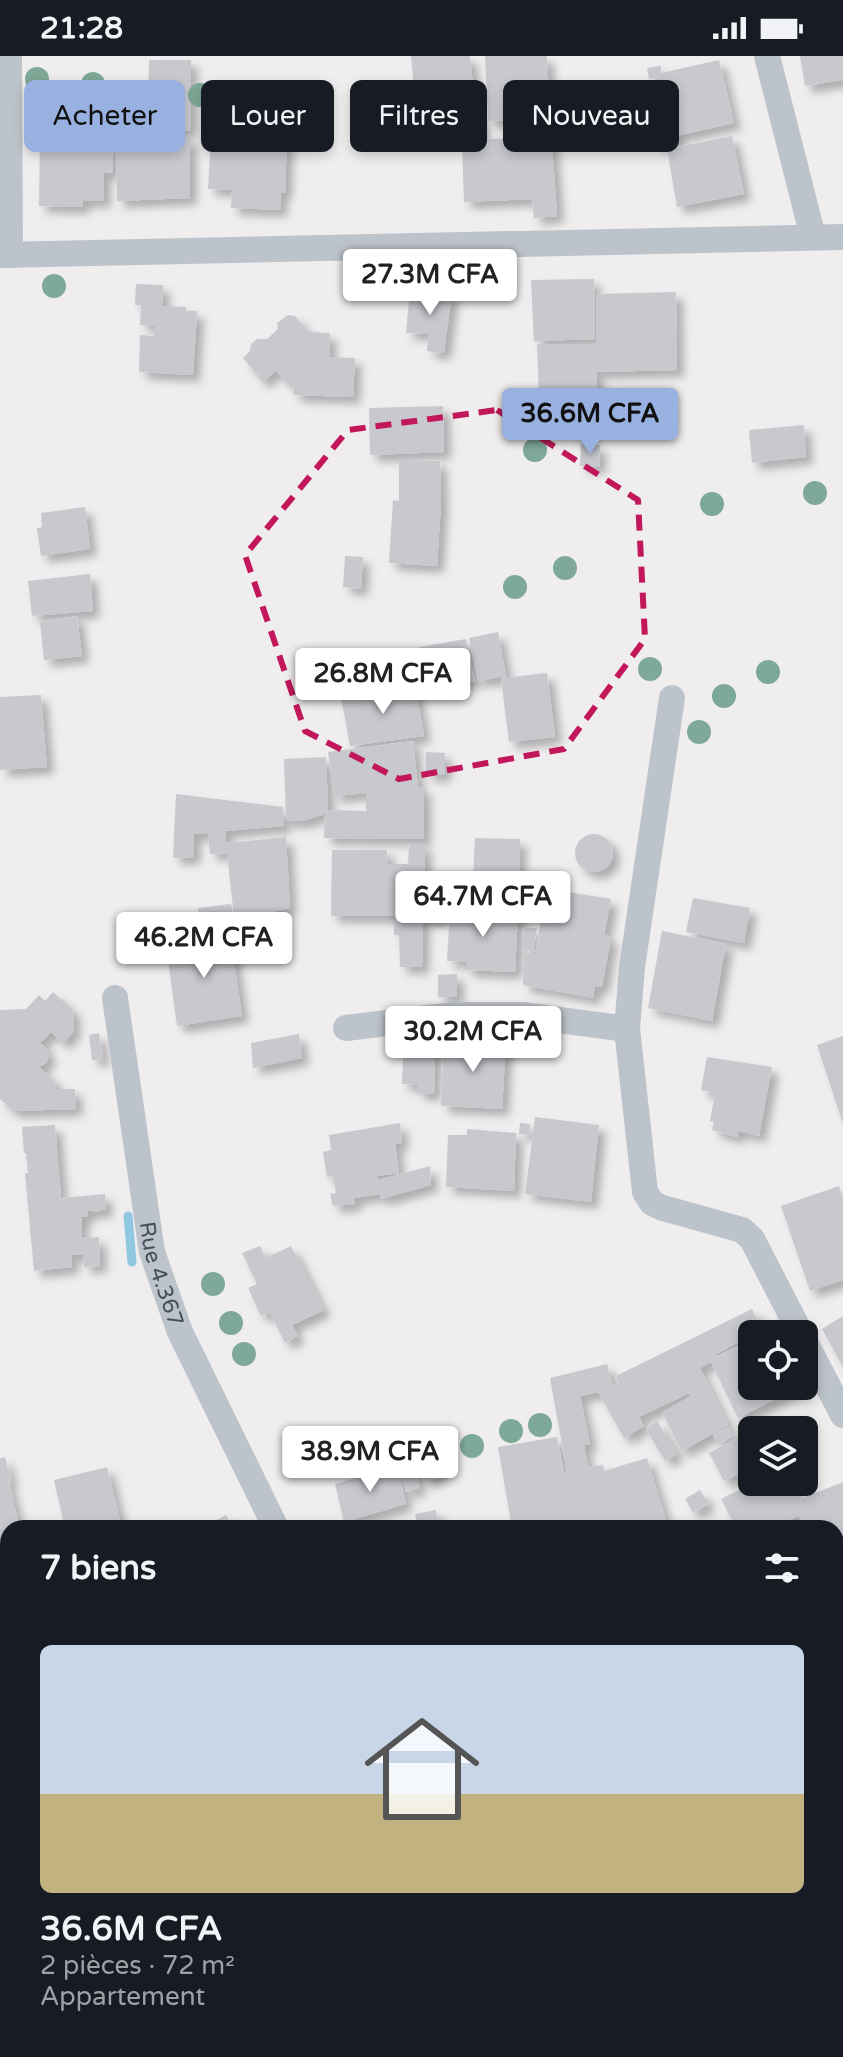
<!DOCTYPE html>
<html lang="fr">
<meta charset="utf-8">
<style>
:root{--surface:#171b24;--page:#20242c;--text:#f1f3f6;--muted:#9ea1a6;--accent:#99b1e1}
body{margin:0;font-family:"Varela Round",sans-serif;background:var(--page);color:var(--text);height:100vh;display:flex;flex-direction:column;font-size:30px;white-space:nowrap}
*{box-sizing:border-box;margin:0}
p{font-size:26px;color:var(--muted)}
.icon{flex:none;width:44px;height:44px;fill:none;stroke:currentColor;stroke-width:2;stroke-linecap:round;stroke-linejoin:round}
.map{position:relative;flex:1;overflow:hidden}
.details{position:absolute;left:0px;top:1464px;width:844px;height:538px;display:flex;flex-direction:column;background:var(--surface);border-radius:24px 24px 0 0;box-shadow:0 4px 12px #0003}
.details>*{flex:none}
.banner{position:absolute;left:24px;top:24px;width:796px;height:72px;display:flex;gap:16px}
.buttons{position:absolute;left:738px;top:1264px;display:grid;gap:16px}
.buttons a{display:grid;place-items:center;width:80px;height:80px;border-radius:12px;background:var(--surface);box-shadow:0 4px 12px #0003;font-size:40px}
.price{position:absolute;translate:-50% -68px;padding:0 18px;border-radius:8px;background:#fff;color:#222;font-size:26px;line-height:52px;filter:drop-shadow(0 2px 4px #0008)}
.price::after{content:'';position:absolute;left:50%;top:48px;width:24px;height:18px;margin-left:-12px;background:inherit;clip-path:polygon(0 0,100% 0,50% 100%)}
.price.selected{background:var(--accent);color:#111}
ul{padding:0;list-style:none}
li{display:grid;align-content:center;gap:16px;height:424px;padding:0 40px}
li span{display:grid;place-items:center;height:248px;border-radius:12px;color:#555}
li>.icon{margin-inline-start:auto}
span .icon{width:144px;height:144px;fill:#fffc;stroke-width:1}
li b{font-size:34px}
h2{display:flex;justify-content:space-between;align-items:center;height:96px;padding:0 40px;font-size:34px}
.tag{padding:0 28px;border-radius:12px;background:var(--surface);box-shadow:0 4px 12px #0003;font-size:28px;line-height:72px}
.tag.selected{background:var(--accent);color:#111}
.status{display:flex;justify-content:space-between;align-items:center;height:56px;padding:0 40px;background:var(--surface);direction:ltr}
.status svg{height:22px;fill:currentColor}
.map>svg:first-child{display:block}
</style>
<div class="status"><b>21:28</b><svg viewBox="0 0 49 12"><path d="M0 12V9h3v3zM5 12V6h3v6zM10 12V3h3v9zM15 12V0h3v12zM26 1h20v11H26zM47 4h2v5h-2z"/></svg></div>
<div class="map">
<svg width="843" height="2001" viewBox="0 0 843 2001">
<defs>
<filter id="shadow"><feDropShadow dx="7" dy="7" stdDeviation="4" flood-color="#0004"/></filter>
</defs>
<rect width="100%" height="100%" fill="#efeded"/>
<g fill="none" stroke-linecap="round" stroke-linejoin="round">
<!-- stream -->
<path stroke="#92c7e1" stroke-width="9" d="M128 1160 132 1206
M836 1579 843 1576"/>
</g>
<!-- building -->
<path fill="#c7c9cf" filter="url(#shadow)" d="M411 0H470L473 29 414 30Z
M485 0H547L550 63 488 65Z
M800 0H843V24L805 30Z
M149 4H191L190 75H147Z
M719 4 734 67 676 80 678 86 657 90 654 68 664 66 661 53 652 54 650 36 658 35 655 22 649 23 647 12 661 10V17Z
M415 31H475L483 83 528 82 527 74 551 73 557 160 534 162 532 143 464 146 462 86H459V78L422 79Z
M732 80 744 138 677 151 667 93Z
M190 81V142L117 145 116 83Z
M211 81 287 84 285 137H281L280 154 231 152 232 134 208 133Z
M40 83 112 86 113 117 104 116V145L83 144 82 151 39 150Z
M594 223 595 283 534 285 531 224Z
M136 228 163 229 162 250 186 251V255H197L193 319 139 316 140 279 154 280 155 270 140 269 141 249H135Z
M410 233 452 237 444 297 427 295 429 278 406 277Z
M676 236 677 314 598 316 596 299 597 339 539 340 537 288H597L596 238Z
M288 259 295 260 308 276 330 277 329 301 355 302 353 341 293 339 294 327 285 326 276 314 263 326 243 302 250 295 251 288 257 283H267L278 273 277 267Z
M443 350 444 396 370 399 369 352Z
M804 369 806 401 752 407 749 374Z
M581 388 600 389 599 411 580 410Z
M399 404 440 405 441 447 437 510 389 507 393 444 399 445Z
M85 451 90 493 41 500 37 472 42 471 41 457Z
M345 500 363 501 361 533 343 531Z
M90 518 93 555 32 560 28 525Z
M77 560 82 600 44 604 40 566Z
M498 576 506 620 478 625 469 582Z
M466 583 475 625 427 634 420 591Z
M547 617 555 681 509 686 501 622Z
M415 630 424 680 350 690 341 641Z
M41 639 47 711 0 714V641Z
M413 685 418 731H424V783L324 782 325 758 303 765H286L284 703 326 701 328 754 366 755V737L334 740 328 696Z
M426 696 445 697 444 719H426Z
M176 738 283 751 284 770 226 775V787L286 781 290 852 200 873 198 852 231 848 234 861 227 797 210 798 208 777 194 778V801L173 802Z
M575 797a19 19 0 1 1 38 0a19 19 0 1 1-38 0Z
M475 782 520 783 518 855 483 853V845L472 844Z
M409 788H425L422 911H400L399 879H394V860H331L332 794H387L388 808H408Z
M567 836 611 843 604 879 611 881 602 931 595 930 593 942 523 929 524 897 535 899 544 846 565 849Z
M425 839H442L440 864 425 861Z
M693 842 750 852 744 887 686 876Z
M450 852 518 856 515 916 466 914V906L447 905Z
M524 872H537L533 896 522 894Z
M662 875 726 888 712 965 648 952Z
M230 878 242 960 177 970 166 888Z
M457 918V941H438V919Z
M53 936 73 954 74 975 63 987 51 976 40 987 46 992 49 1000 46 1007 39 1011 57 1028 53 1033H75L76 1053 13 1055 0 1043V954L26 953 39 939 45 945Z
M436 964 434 1038 417 1037V1029L402 1028 404 973Z
M99 977 103 1003 92 1004 89 979Z
M299 978 302 1002 253 1012 251 987Z
M843 980V1065H842L817 989Z
M444 983 506 986 502 1053 441 1050Z
M707 1001 772 1011 759 1080 738 1075 737 1081 712 1074 714 1066 710 1065 715 1037 701 1034Z
M535 1061 599 1069 591 1146 525 1138Z
M400 1067 402 1087 395 1088 399 1117 377 1120 378 1124 430 1110 431 1129 381 1143 380 1138 354 1142 355 1148 333 1150 330 1138 336 1137 333 1120 327 1121 323 1096 331 1094 329 1079Z
M520 1067 530 1068 529 1079 519 1078Z
M55 1069 61 1142 105 1138 106 1153 96 1156 88 1154V1160L82 1161V1182L99 1181 100 1210 84 1211 83 1198 71 1199 72 1211 34 1215 25 1117H28L26 1097H24L22 1071Z
M467 1073 516 1077 514 1135 446 1131 448 1079H467Z
M839 1130 843 1143V1224L810 1235 781 1150Z
M260 1190 265 1202 291 1190 324 1254 292 1269 298 1280 285 1287 270 1256 261 1260 248 1232 257 1228 242 1197Z
M752 1253 760 1269 754 1273 756 1277 716 1298 717 1300 752 1283V1330H802L738 1362 711 1306 700 1312 728 1369 682 1395 662 1357 691 1340 689 1337 639 1361 644 1370 624 1382 598 1336 580 1340 590 1388 584 1389 588 1411 603 1409 604 1415 647 1402 666 1464 638 1472H577L575 1465 544 1472H512L498 1391 557 1381 564 1416H567L550 1322 607 1308 613 1331 619 1327 616 1320Z
M843 1260V1311L822 1273Z
M657 1365 677 1398 665 1405 646 1373Z
M728 1371 734 1380 718 1388 713 1379Z
M737 1382 752 1412 724 1425 709 1397Z
M5 1401 11 1425 8 1426 20 1472H8V1496L0 1498V1402Z
M435 1401 439 1422 423 1425 419 1404Z
M413 1405 420 1432 406 1436 399 1409Z
M397 1410 406 1448 344 1466 335 1428Z
M107 1411 122 1472H65L54 1424Z
M755 1426H764L769 1434 789 1426 798 1444 843 1426V1494L836 1497V1472H804L799 1460 767 1472H736L721 1443Z
M700 1434 709 1448 693 1457 685 1443Z
M436 1454 438 1465 417 1469 415 1458Z
M226 1459 233 1472H200Z
M8 1511V1571H0V1512Z
M0 1579H8V1655H0Z
M843 1707V1773L836 1776V1711Z
M843 1783V1822L836 1804V1787Z
M843 1874V1981L837 1984 836 1878Z
M0 1887H8V1964L0 1965Z
M98 1994H184V2001H98Z
M291 1994H349L350 2001H292Z
M366 1994H455L456 2001H367Z
M577 1994H589L592 2001H565Z
M590 1994H670L673 2001H594Z"/>
<g fill="none" stroke-linecap="round" stroke-linejoin="round">
<!-- street -->
<g stroke="#bdc3ca" stroke-width="26">
<path d="M9 0 10 199"/>
<path d="M767 0 813 181"/>
<path d="M0 199 843 181"/>
<path d="M672 642 632 911 627 973 645 1136 652 1147 663 1152 742 1174 752 1183 801 1278"/>
<path id="s1" d="M115 942 152 1196 180 1276 276 1472"/>
<path d="M346 972 453 959H522L627 973"/>
<path d="M804 1284 843 1359"/>
<path d="M836 1556 843 1552"/>
<path d="M0 1710 8 1711"/>
<path d="M539 1994 542 2001"/>
</g>
</g>
<!-- trees -->
<g fill="#7ea897">
<circle cx="37" cy="23" r="12"/>
<circle cx="93" cy="28" r="12"/>
<circle cx="200" cy="39" r="12"/>
<circle cx="54" cy="230" r="12"/>
<circle cx="613" cy="356" r="12"/>
<circle cx="535" cy="394" r="12"/>
<circle cx="815" cy="437" r="12"/>
<circle cx="712" cy="448" r="12"/>
<circle cx="565" cy="512" r="12"/>
<circle cx="515" cy="531" r="12"/>
<circle cx="650" cy="613" r="12"/>
<circle cx="768" cy="616" r="12"/>
<circle cx="724" cy="640" r="12"/>
<circle cx="699" cy="676" r="12"/>
<circle cx="213" cy="1228" r="12"/>
<circle cx="231" cy="1267" r="12"/>
<circle cx="244" cy="1298" r="12"/>
<circle cx="540" cy="1369" r="12"/>
<circle cx="511" cy="1375" r="12"/>
<circle cx="472" cy="1390" r="12"/>
</g>
<!-- marked area -->
<path fill="none" stroke="#c2185b" stroke-width="6" stroke-dasharray="16 10" stroke-linejoin="round" d="M497 354 638 444 645 583 564 693 399 723 305 675 245 499 348 374Z"/>
<g text-anchor="middle" stroke-width="6" stroke-linejoin="round" paint-order="stroke">
<!-- street labels -->
<g font-size="22" fill="#474e58" stroke="#fff">
<text dy="8" stroke="none"><textPath href="#s1" startOffset="280">Rue 4.367</textPath></text>
</g>
</g>
</svg>
<div class="buttons">
<a><svg class="icon" aria-label="locate" viewBox="0 0 24 24"><circle cx="12" cy="12" r="6"/><path d="M12 2v4M12 18v4M2 12h4M18 12h4"/></svg></a>
<a><svg class="icon" aria-label="layers" viewBox="0 0 24 24"><path d="M12 4l9 5-9 5-9-5zM3 14l9 5 9-5"/></svg></a>
</div>
<b class="price" style="left:430px;top:261px">27.3M CFA</b>
<b class="price selected" style="left:590px;top:400px">36.6M CFA</b>
<b class="price" style="left:383px;top:660px">26.8M CFA</b>
<b class="price" style="left:483px;top:883px">64.7M CFA</b>
<b class="price" style="left:204px;top:924px">46.2M CFA</b>
<b class="price" style="left:473px;top:1018px">30.2M CFA</b>
<b class="price" style="left:370px;top:1438px">38.9M CFA</b>
<div class="banner">
<a class="tag selected">Acheter</a>
<a class="tag">Louer</a>
<a class="tag">Filtres</a>
<a class="tag">Nouveau</a>
</div>
<section class="details">
<h2>7 biens<svg class="icon" aria-label="filters" viewBox="0 0 24 24"><path d="M4 7h16M4 17h16"/><circle cx="9" cy="7" r="2"/><circle cx="15" cy="17" r="2"/></svg></h2>
<ul>
<li><span style="background:linear-gradient(#c9d6e8 60%,#c2b280 0)"><svg class="icon" aria-label="home" viewBox="0 0 24 24"><path d="M3 11l9-7 9 7M6 9v11h12V9"/></svg></span><div><b>36.6M CFA</b><p>2 pièces · 72 m²</p><p>Appartement</p></div></li>
</ul>
</section>
</div>
